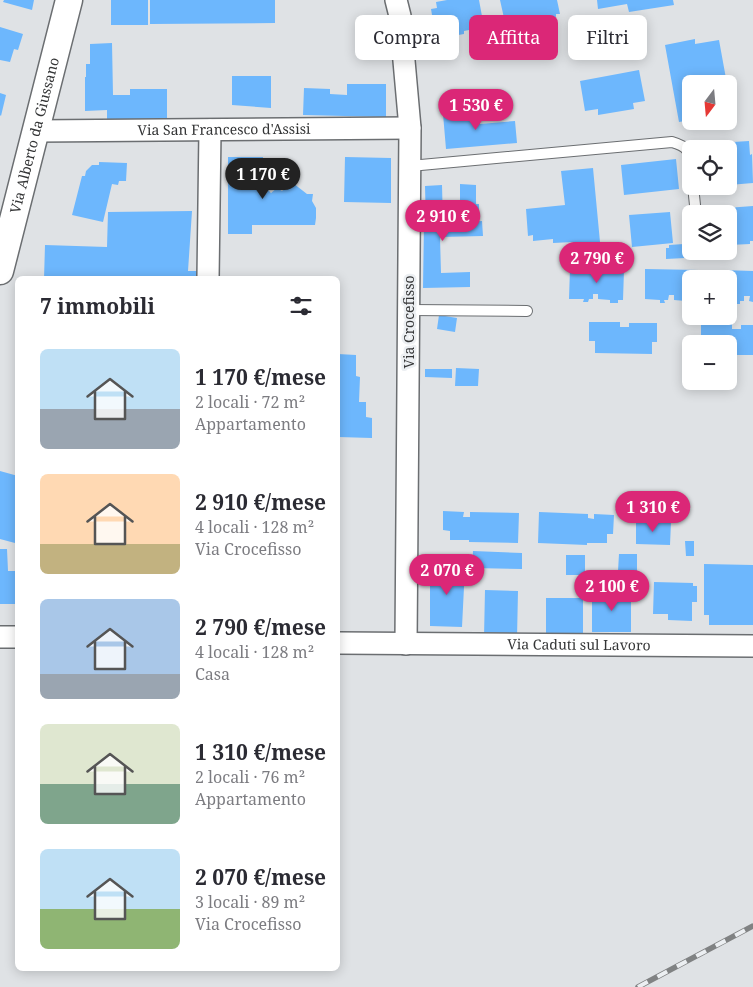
<!DOCTYPE html>
<html lang="it">
<meta charset="utf-8">
<style>
:root{--surface:#fff;--page:#f2f2f3;--text:#2b2b33;--muted:#7c7c81;--accent:#db2777}
body{margin:0;font-family:"Noto Serif",serif;background:var(--page);color:var(--text);height:100vh;display:flex;flex-direction:column;font-size:19px;white-space:nowrap}
*{box-sizing:border-box;margin:0}
p{font-size:16px;color:var(--muted)}
.icon{flex:none;width:28px;height:28px;fill:none;stroke:currentColor;stroke-width:2;stroke-linecap:round;stroke-linejoin:round}
.map{position:relative;flex:1;overflow:hidden}
.drawer{position:absolute;left:15px;top:276px;width:325px;height:695px;display:flex;flex-direction:column;background:var(--surface);border-radius:8px;box-shadow:0 2px 12px #0003}
.drawer>*{flex:none}
.guide{position:absolute;left:355px;top:15px;width:322px;height:45px;display:flex;gap:10px}
.needle{width:32px;rotate:196deg}
.fabs{position:absolute;left:682px;top:75px;display:grid;gap:10px}
.fabs a{display:grid;place-items:center;width:55px;height:55px;border-radius:8px;background:var(--surface);box-shadow:0 2px 12px #0003;font-size:25px}
.price{position:absolute;translate:-50% -42px;padding:0 11px;border-radius:18px;background:var(--accent);color:#fff;font-size:16px;line-height:32px;filter:drop-shadow(0 1px 2px #0008)}
.price::after{content:'';position:absolute;left:50%;top:30px;width:15px;height:11px;margin-left:-8px;background:inherit;clip-path:polygon(0 0,100% 0,50% 100%)}
.price.selected{background:#222;color:#fff}
ul{padding:0;list-style:none}
li{display:flex;align-items:center;gap:15px;height:125px;padding:0 25px}
li span{display:grid;place-items:center;flex:none;width:140px;height:100px;border-radius:8px;color:#555}
li>.icon{margin-inline-start:auto}
span .icon{width:60px;height:60px;fill:#fffc;stroke-width:1}
li b{font-size:21px}
h2{display:flex;justify-content:space-between;align-items:center;height:60px;padding:0 25px;font-size:21px}
.pill{padding:0 18px;border-radius:8px;background:var(--surface);box-shadow:0 2px 12px #0003;font-size:18px;line-height:45px}
.pill.selected{background:var(--accent);color:#fff}
.map>svg:first-child{display:block}
</style>
<div class="map">
<svg width="753" height="987" viewBox="0 0 753 987">
<rect width="100%" height="100%" fill="#dfe2e5"/>
<!-- building -->
<path fill="#6db7fd" d="M4 0H34L32 10 3 2Z
M111 0H148V25H111Z
M150 0H275V23L150 24Z
M447 0H479L484 27 464 31V34L436 39 431 9 437 8 436 2Z
M500 0H557L560 14H556V17L524 23 523 18 511 21V17L504 18Z
M597 0H673L674 5 629 12 627 4 598 9Z
M0 27 23 34 18 50 14 49 10 62 0 60Z
M695 39V44L719 40 727 84H691V120L679 122 665 45Z
M112 43 113 95H130V89H167V119L107 120V110L85 111V77H86V64H90V44Z
M639 70 645 101 633 103 634 109 598 115V109L585 111 580 81Z
M232 76H271V108L232 105Z
M347 84H386V117L303 115 304 88 330 89V94L347 95Z
M0 93 6 95 1 116 0 115Z
M479 111 480 124 515 121 517 143 446 149 443 114Z
M749 141 750 155 752 154 753 183 729 185V149H718L717 143Z
M228 157H263V180H259V187H265L271 193 277 188 282 191 288 185 289 180 307 194H313L312 201 316 208V218L315 225H252V234H228Z
M345 157 391 158V203L344 202Z
M676 159 679 189 624 195 621 165Z
M99 162 127 163 126 181H119L118 185 112 184 103 222 72 215 82 176H85L86 171 92 165H99Z
M593 168 600 242 573 245V242L553 243V239L533 241V235L528 236 526 209 565 205 561 171Z
M460 184 476 185V204H479V214H460Z
M442 185 443 224 482 221 483 236 440 237 441 273 470 272V287L423 288 424 224H426L425 186Z
M753 206V241H750V244L729 245V214H700V210Z
M192 211 188 271H201V279H44L45 245 107 247 108 212Z
M670 212 673 243 632 247 629 215Z
M684 244 685 258 666 259V248H669V245Z
M570 268 624 270 623 300H618V303H610V300L598 299V294H593V299H589L588 302H583L584 299H569Z
M645 269 699 270V279H691V304H686V301L674 300V295H669L668 300H664L665 303H660V300L645 299Z
M721 270 753 271V302L749 301 750 296H744V301H740V304H735V301H729V279H721Z
M439 315 457 318 455 332 437 329Z
M589 322H620V327H629V323H657V342H652V354L595 353V341H589Z
M701 324H732V329H741V325H753V355H729V344L701 343Z
M338 354 356 355V376L360 377 359 402H366V417L372 418V438L338 437Z
M456 368 479 369 478 386H455Z
M425 369H452V378L425 377Z
M0 471 18 476V533L15 543 0 539Z
M443 511 464 512 463 517H470V512L519 513 518 543 469 542V540H450V531L443 530Z
M539 512 588 514V518L594 519V514L614 515 613 534H607V543H587V545L538 543Z
M636 521 671 522 670 545 636 544Z
M685 541H694V556H686Z
M0 549H7L8 571H18V604H0Z
M473 551 522 553V569L472 568Z
M619 554H637V572L618 571Z
M566 555H585V575H566Z
M704 564 753 565V625H709V615H704Z
M430 566 465 567 462 627 430 626Z
M654 582 693 583V586H697V602H692V621L668 620V614H653Z
M485 590 518 591 517 638 484 637Z
M592 591H631V632H592Z
M546 598H583V637H556V633H546Z"/>
<g fill="none" stroke-linecap="round" stroke-linejoin="round">
<defs>
<path id="service" d="M410 166 672 142C693 148 689 155 691 173
M693 186 695 205
M409 310 527 311"/>
<g id="minor">
<path d="M396 0 400 16 410 128 406 644"/>
<path id="s1" d="M36 131 410 128"/>
<path d="M208 279 210 130"/>
<path d="M0 637H18"/>
<path id="s2" d="M338 643 753 646"/>
</g>
<g id="tertiary">
<path id="s3" d="M0 271 69 0"/>
</g>
</defs>
<!-- service casing -->
<use href="#service" stroke="#6b6e71" stroke-width="12"/>
<!-- minor casing -->
<use href="#minor" stroke="#6b6e71" stroke-width="24"/>
<!-- tertiary casing -->
<use href="#tertiary" stroke="#6b6e71" stroke-width="29"/>
<!-- service -->
<use href="#service" stroke="#fff" stroke-width="10"/>
<!-- minor -->
<use href="#minor" stroke="#fff" stroke-width="21"/>
<!-- tertiary -->
<use href="#tertiary" stroke="#fff" stroke-width="26"/>
<defs>
<path id="rail" d="M638 987 753 926"/>
</defs>
<!-- rail casing -->
<use href="#rail" stroke="#808283" stroke-width="5.5"/>
<!-- rail -->
<use href="#rail" stroke="#eceff2" stroke-width="4" stroke-dasharray="11" stroke-linecap="butt"/>
</g>
<g text-anchor="middle" stroke-width="5" stroke-linejoin="round" paint-order="stroke">
<!-- street labels -->
<g font-size="14" fill="#343536" stroke="#eceff2">
<text dy="5" stroke="none"><textPath href="#s1" startOffset="188">Via San Francesco d'Assisi</textPath></text>
<text dy="5" stroke="none"><textPath href="#s3" startOffset="140">Via Alberto da Giussano</textPath></text>
<text transform="translate(409 322) rotate(-90)" y="5">Via Crocefisso</text>
<text dy="5" stroke="none"><textPath href="#s2" startOffset="241">Via Caduti sul Lavoro</textPath></text>
</g>
</g>
</svg>
<div class="fabs">
<a><svg class="needle" viewBox="-14 -14 28 28"><path d="M0-13l5 13h-10z" fill="#e53935"/><path d="M0 13l5-13h-10z" fill="#7c7c81"/></svg></a>
<a><svg class="icon" aria-label="locate" viewBox="0 0 24 24"><circle cx="12" cy="12" r="6"/><path d="M12 2v4M12 18v4M2 12h4M18 12h4"/></svg></a>
<a><svg class="icon" aria-label="layers" viewBox="0 0 24 24"><path d="M12 4l9 5-9 5-9-5zM3 14l9 5 9-5"/></svg></a>
<a>+</a>
<a>−</a>
</div>
<b class="price" style="left:476px;top:131px">1 530 €</b>
<b class="price selected" style="left:263px;top:200px">1 170 €</b>
<b class="price" style="left:443px;top:242px">2 910 €</b>
<b class="price" style="left:597px;top:284px">2 790 €</b>
<b class="price" style="left:653px;top:533px">1 310 €</b>
<b class="price" style="left:447px;top:596px">2 070 €</b>
<b class="price" style="left:612px;top:612px">2 100 €</b>
<div class="guide">
<a class="pill">Compra</a>
<a class="pill selected">Affitta</a>
<a class="pill">Filtri</a>
</div>
<section class="drawer">
<h2>7 immobili<svg class="icon" aria-label="filters" viewBox="0 0 24 24"><path d="M4 7h16M4 17h16"/><circle cx="9" cy="7" r="2"/><circle cx="15" cy="17" r="2"/></svg></h2>
<ul>
<li><span style="background:linear-gradient(#bfe0f5 60%,#9aa5b1 0)"><svg class="icon" aria-label="home" viewBox="0 0 24 24"><path d="M3 11l9-7 9 7M6 9v11h12V9"/></svg></span><div><b>1 170 €/mese</b><p>2 locali · 72 m²</p><p>Appartamento</p></div></li>
<li><span style="background:linear-gradient(#ffd9b3 70%,#c2b280 0)"><svg class="icon" aria-label="home" viewBox="0 0 24 24"><path d="M3 11l9-7 9 7M6 9v11h12V9"/></svg></span><div><b>2 910 €/mese</b><p>4 locali · 128 m²</p><p>Via Crocefisso</p></div></li>
<li><span style="background:linear-gradient(#a9c7e8 75%,#9aa5b1 0)"><svg class="icon" aria-label="home" viewBox="0 0 24 24"><path d="M3 11l9-7 9 7M6 9v11h12V9"/></svg></span><div><b>2 790 €/mese</b><p>4 locali · 128 m²</p><p>Casa</p></div></li>
<li><span style="background:linear-gradient(#dfe7d0 60%,#7fa58c 0)"><svg class="icon" aria-label="home" viewBox="0 0 24 24"><path d="M3 11l9-7 9 7M6 9v11h12V9"/></svg></span><div><b>1 310 €/mese</b><p>2 locali · 76 m²</p><p>Appartamento</p></div></li>
<li><span style="background:linear-gradient(#bfe0f5 60%,#8fb573 0)"><svg class="icon" aria-label="home" viewBox="0 0 24 24"><path d="M3 11l9-7 9 7M6 9v11h12V9"/></svg></span><div><b>2 070 €/mese</b><p>3 locali · 89 m²</p><p>Via Crocefisso</p></div></li>
</ul>
</section>
</div>
